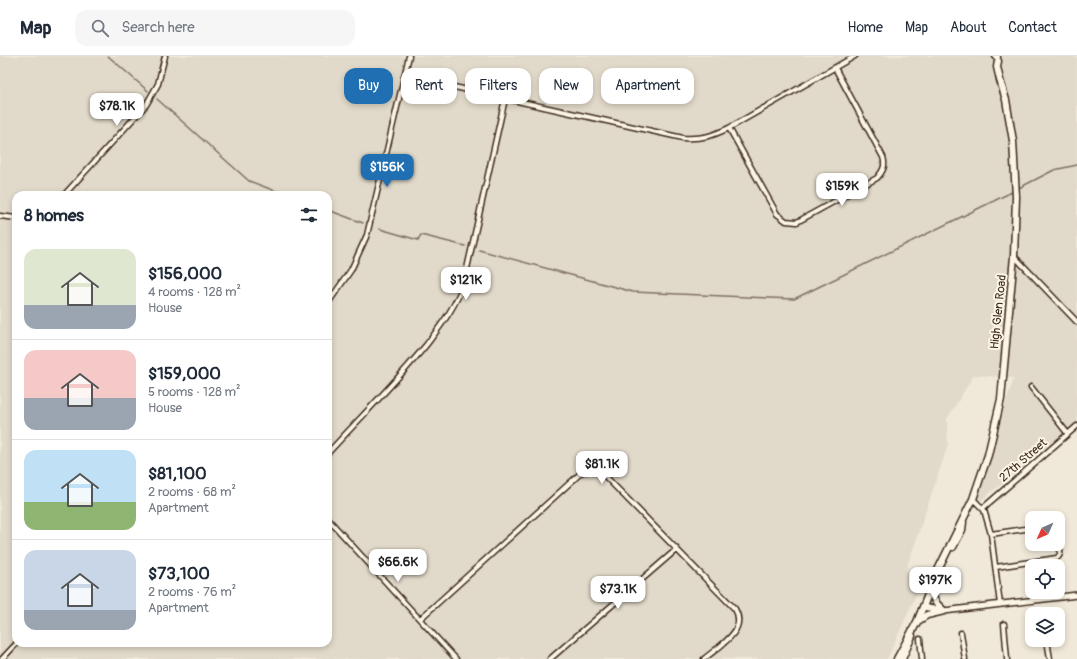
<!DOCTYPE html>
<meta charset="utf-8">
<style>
:root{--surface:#fff;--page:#f6f6f7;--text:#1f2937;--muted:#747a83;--line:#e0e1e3;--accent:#1f6fb2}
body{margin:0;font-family:Pangolin,sans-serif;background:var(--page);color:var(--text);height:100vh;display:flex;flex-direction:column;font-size:15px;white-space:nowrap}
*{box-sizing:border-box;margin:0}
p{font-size:13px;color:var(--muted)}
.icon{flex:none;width:22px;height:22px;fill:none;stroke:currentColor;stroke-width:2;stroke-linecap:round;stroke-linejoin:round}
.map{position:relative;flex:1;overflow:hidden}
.details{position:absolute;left:12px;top:135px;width:320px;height:456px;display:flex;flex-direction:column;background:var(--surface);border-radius:12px;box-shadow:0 2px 6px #0003}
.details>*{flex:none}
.top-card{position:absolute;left:344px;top:12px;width:380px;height:36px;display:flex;gap:8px}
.needle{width:26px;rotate:225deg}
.tools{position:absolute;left:1025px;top:455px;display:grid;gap:8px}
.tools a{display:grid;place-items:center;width:40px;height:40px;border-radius:8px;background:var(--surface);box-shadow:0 2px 6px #0003;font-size:20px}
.price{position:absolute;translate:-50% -34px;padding:0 9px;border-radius:8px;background:#fff;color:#222;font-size:13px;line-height:26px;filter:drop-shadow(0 1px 2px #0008)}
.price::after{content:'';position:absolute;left:50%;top:24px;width:12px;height:9px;margin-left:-6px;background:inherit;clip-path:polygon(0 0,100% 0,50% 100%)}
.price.current{background:var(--accent);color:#fff}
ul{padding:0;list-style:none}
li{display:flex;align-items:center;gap:12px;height:100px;padding:0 12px}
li+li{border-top:1px solid var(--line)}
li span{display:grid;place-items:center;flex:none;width:112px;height:80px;border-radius:12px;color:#555}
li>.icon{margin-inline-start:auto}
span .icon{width:48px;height:48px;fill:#fffc;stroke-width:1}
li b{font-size:17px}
h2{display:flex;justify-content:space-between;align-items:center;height:48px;padding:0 12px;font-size:17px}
.tag{padding:0 14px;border-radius:12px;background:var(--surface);box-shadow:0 2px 6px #0003;font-size:14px;line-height:36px}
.tag.current{background:var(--accent);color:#fff}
header{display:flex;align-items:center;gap:24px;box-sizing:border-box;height:56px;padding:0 20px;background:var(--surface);border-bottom:1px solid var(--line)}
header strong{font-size:19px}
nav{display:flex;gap:22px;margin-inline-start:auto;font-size:14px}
.search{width:280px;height:36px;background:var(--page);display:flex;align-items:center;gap:10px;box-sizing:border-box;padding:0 14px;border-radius:12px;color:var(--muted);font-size:15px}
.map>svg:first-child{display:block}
</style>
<header>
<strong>Map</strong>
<div class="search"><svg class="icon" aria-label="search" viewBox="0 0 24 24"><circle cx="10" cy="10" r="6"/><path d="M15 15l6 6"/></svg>Search here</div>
<nav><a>Home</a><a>Map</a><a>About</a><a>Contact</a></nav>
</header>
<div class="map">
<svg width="1077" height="603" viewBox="0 0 1077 603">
<rect width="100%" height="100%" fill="#f0e9d9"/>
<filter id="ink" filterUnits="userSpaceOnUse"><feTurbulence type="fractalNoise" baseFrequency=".025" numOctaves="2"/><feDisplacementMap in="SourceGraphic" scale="8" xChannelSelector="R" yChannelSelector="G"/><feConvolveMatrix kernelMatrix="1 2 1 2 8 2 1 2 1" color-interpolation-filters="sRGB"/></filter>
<g filter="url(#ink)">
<!-- built -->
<path fill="#e1d9c9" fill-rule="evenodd" d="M0 0H1069L1077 2V367L970 453 1014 322 974 319 947 363 948 389 906 514 922 526 887 603H0ZM16 139H328V587H16Z"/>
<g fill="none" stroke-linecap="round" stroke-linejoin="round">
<!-- stream -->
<path stroke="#7e7163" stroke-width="1.5" d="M108 0 148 35
M157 43 249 125 286 139
M1017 133 1054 114 1077 109
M328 154 363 167
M380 173 418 184 421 179 465 190
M479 194 633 236 794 243 1014 135"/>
<defs>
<path id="minor" d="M405 20 683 82C703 83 712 80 729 72L855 0
M729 72 777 158 786 165 797 166 877 122C883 115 886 110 883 101L835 12
M64 139 146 49 158 28 165 0
M0 160 16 162
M1014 200 1077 266
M328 247 351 214 367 179 409 0
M1031 331 1068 378
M328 397C361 361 396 326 427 288 442 268 456 250 464 226L505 43
M973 443 984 454 991 478 1000 548
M983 452 1077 370
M328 463 456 603
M991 478 1032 472
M996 511 1057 502C1063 498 1059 490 1058 483
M420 563 582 416 592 414 605 420 735 553C748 575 719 590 704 603
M1004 568 1007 603
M961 577 965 603
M920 583 922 603
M1047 584 1050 603
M2 603 17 587
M550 603 677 493"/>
<path id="tertiary" d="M923 551 944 555 1077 539"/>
<path id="primary" d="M996 0 997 1
M953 491 962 474 963 466
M930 536 936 547 944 555
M918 565 927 559 944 555
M897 603 917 566 937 516 973 443 988 399 1001 343 1014 200 1016 141 1013 85 1006 44 1000 24 997 11 998 5
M902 603 912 580"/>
</defs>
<!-- minor casing -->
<use href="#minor" stroke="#3b2a1e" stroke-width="7"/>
<!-- tertiary casing -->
<use href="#tertiary" stroke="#3b2a1e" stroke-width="8"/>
<!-- primary casing -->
<use href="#primary" stroke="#3b2a1e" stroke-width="9"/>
<!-- minor -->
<use href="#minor" stroke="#fcf5e5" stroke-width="4"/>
<!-- tertiary -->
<use href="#tertiary" stroke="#fcf5e5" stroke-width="5"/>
<!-- primary -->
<use href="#primary" stroke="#fcf5e5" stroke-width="6"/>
</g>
</g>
<g text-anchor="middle" stroke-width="4" stroke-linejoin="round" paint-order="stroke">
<!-- street labels -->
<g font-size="12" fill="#3b2a1e" stroke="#fcf5e5">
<text transform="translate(998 256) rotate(-84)" y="4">High Glen Road</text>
<text transform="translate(1023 404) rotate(-41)" y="4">27th Street</text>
</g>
</g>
</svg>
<div class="tools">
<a><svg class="needle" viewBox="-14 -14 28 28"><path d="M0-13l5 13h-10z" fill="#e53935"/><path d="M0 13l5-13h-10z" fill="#747a83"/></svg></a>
<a><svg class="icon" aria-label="locate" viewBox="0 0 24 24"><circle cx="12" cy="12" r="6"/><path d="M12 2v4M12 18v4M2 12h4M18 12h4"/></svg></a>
<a><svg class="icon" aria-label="layers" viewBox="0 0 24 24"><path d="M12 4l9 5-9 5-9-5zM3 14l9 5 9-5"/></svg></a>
</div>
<b class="price" style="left:117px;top:71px">$78.1K</b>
<b class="price current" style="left:387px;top:132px">$156K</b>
<b class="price" style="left:842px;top:151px">$159K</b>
<b class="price" style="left:466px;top:245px">$121K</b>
<b class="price" style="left:602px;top:429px">$81.1K</b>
<b class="price" style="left:398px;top:527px">$66.6K</b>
<b class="price" style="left:935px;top:545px">$197K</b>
<b class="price" style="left:618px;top:554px">$73.1K</b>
<div class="top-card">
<a class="tag current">Buy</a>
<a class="tag">Rent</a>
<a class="tag">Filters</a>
<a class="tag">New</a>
<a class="tag">Apartment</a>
</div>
<section class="details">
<h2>8 homes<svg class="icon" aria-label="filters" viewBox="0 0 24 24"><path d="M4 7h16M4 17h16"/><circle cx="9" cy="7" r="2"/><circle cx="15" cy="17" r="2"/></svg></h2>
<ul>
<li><span style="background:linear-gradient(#dfe7d0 70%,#9aa5b1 0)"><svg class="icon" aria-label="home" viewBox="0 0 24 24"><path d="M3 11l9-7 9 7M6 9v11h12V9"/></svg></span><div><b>$156,000</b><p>4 rooms · 128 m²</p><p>House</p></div></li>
<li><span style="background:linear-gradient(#f6c9c9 60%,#9aa5b1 0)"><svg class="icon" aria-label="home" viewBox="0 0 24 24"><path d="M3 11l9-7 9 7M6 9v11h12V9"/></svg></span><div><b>$159,000</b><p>5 rooms · 128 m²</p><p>House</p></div></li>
<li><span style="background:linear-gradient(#bfe0f5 65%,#8fb573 0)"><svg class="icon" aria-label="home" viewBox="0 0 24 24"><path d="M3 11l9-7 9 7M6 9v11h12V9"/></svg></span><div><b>$81,100</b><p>2 rooms · 68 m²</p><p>Apartment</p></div></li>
<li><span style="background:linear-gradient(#c9d6e8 75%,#9aa5b1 0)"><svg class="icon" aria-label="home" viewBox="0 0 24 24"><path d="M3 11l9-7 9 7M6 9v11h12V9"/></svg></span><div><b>$73,100</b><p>2 rooms · 76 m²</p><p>Apartment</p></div></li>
</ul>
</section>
</div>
